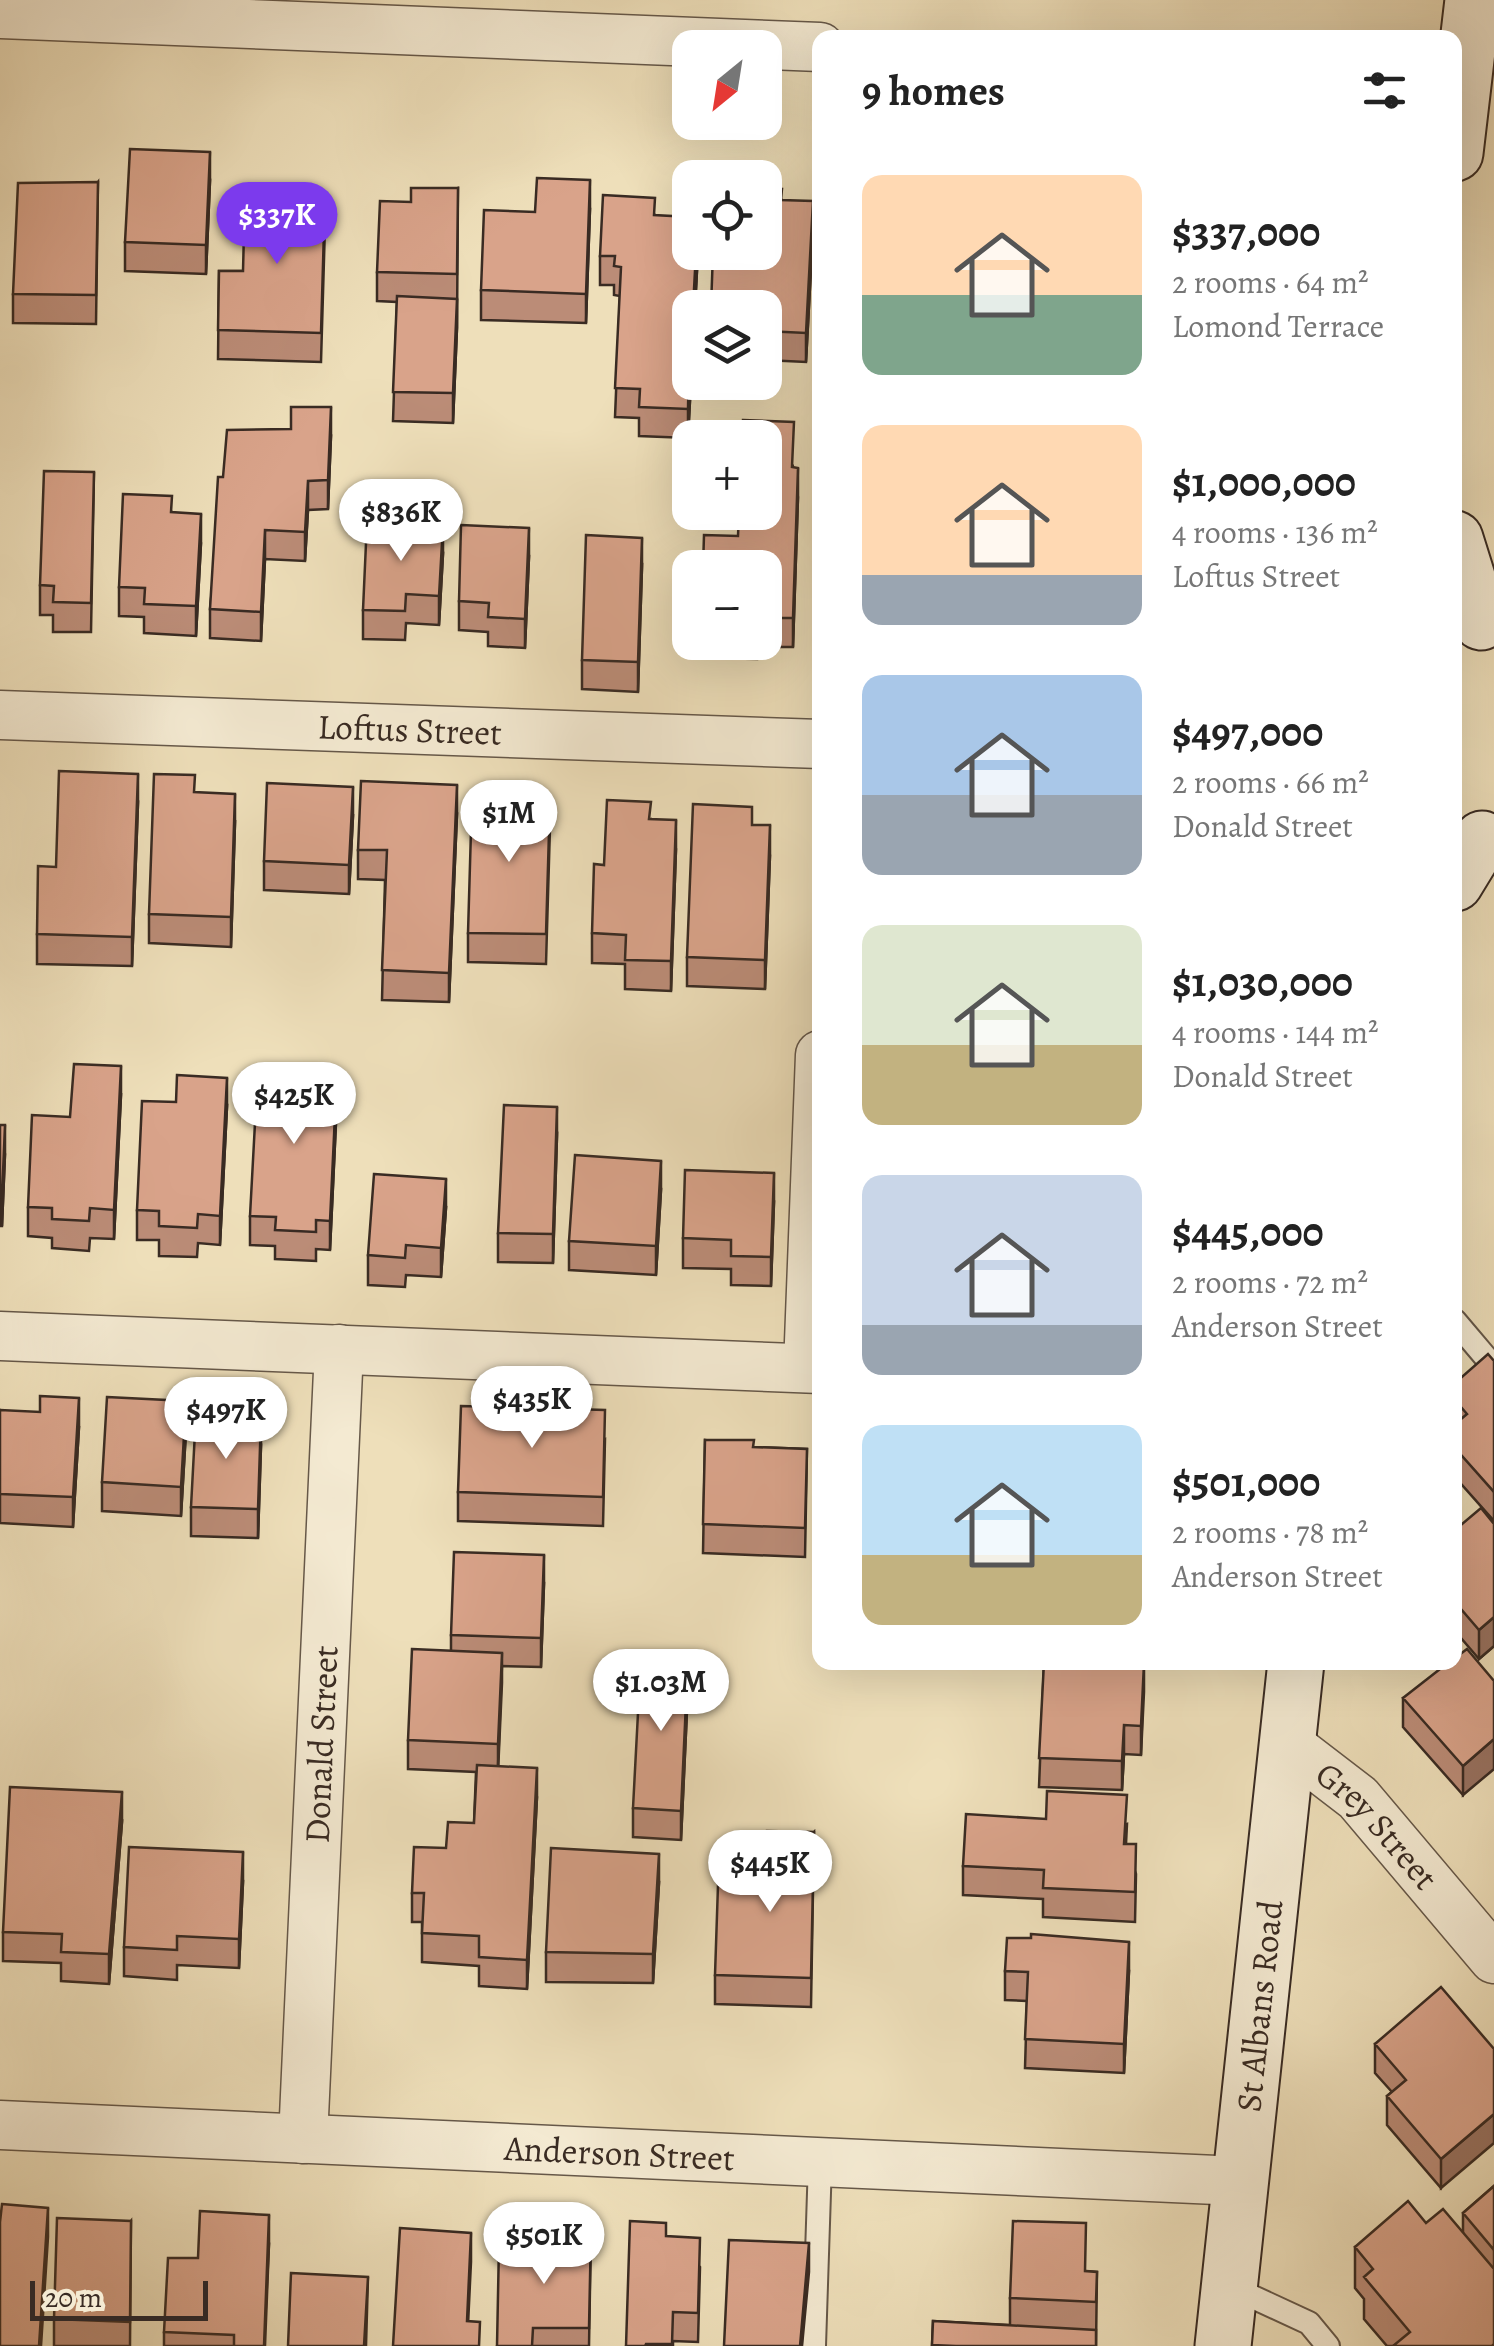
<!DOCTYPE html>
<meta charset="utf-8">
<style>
:root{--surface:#fff;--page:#f2f2f2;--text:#222;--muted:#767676;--accent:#7c3aed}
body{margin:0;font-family:Alegreya,serif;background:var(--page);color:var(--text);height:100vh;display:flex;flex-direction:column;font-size:38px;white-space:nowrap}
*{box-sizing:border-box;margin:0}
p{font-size:32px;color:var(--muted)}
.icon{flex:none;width:55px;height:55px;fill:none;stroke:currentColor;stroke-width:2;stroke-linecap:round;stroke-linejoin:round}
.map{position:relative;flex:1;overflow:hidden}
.drawer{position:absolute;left:812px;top:30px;width:650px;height:1640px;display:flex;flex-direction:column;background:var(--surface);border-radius:20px;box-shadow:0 10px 40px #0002}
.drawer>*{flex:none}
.needle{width:65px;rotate:210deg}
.buttons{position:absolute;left:672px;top:30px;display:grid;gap:20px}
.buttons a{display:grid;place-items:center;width:110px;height:110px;border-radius:20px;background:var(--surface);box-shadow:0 10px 40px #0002;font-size:50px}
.scale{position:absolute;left:30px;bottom:25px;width:178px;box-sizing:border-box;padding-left:10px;border:5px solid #392b23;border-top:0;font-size:28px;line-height:35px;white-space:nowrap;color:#392b23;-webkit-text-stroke:8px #f4ead2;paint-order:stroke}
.price{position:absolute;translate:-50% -85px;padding:0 22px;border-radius:35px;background:#fff;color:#222;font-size:32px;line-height:65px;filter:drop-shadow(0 2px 5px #0008)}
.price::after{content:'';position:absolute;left:50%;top:60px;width:30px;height:22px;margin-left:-15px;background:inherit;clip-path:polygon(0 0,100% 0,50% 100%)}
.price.active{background:var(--accent);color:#fff}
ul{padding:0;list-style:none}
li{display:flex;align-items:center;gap:30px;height:250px;padding:0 50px}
li span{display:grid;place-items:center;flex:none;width:280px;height:200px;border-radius:20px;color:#555}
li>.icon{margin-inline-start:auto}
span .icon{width:120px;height:120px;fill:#fffc;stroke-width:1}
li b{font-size:42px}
h2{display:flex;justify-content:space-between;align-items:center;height:120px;padding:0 50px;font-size:42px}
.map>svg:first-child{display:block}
</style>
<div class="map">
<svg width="1494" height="2346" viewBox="0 0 1494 2346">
<rect width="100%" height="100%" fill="#eedfba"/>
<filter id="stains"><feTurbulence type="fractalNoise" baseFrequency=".002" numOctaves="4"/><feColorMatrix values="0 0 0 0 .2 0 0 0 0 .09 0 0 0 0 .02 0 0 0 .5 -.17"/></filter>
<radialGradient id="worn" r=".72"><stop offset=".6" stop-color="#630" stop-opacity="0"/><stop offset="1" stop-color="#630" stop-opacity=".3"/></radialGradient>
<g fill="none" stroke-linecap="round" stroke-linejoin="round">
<defs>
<path id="lane" d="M1455 1321 1494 1367
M1229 2286 1309 2323 1328 2346
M814 2346 820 2162"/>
<g id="street">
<path d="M0 14 820 47"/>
<path id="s1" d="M0 715 820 744"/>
<path d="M0 1336 820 1369"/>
<path d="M808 1368 820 1055"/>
<path id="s2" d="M1289 1745 1358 1798 1494 1959"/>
<path id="s3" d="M0 2125 1239 2181"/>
<path id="s4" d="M303 2139 339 1349"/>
</g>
<g id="secondary">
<path d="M1455 153 1473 0"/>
<path d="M1455 539 1481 622"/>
<path d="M1455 883 1482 839"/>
<path id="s5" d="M1223 2346 1296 1662"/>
</g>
</defs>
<!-- lane casing -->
<use href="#lane" stroke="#665849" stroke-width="26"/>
<!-- street casing -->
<use href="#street" stroke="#665849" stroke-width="51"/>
<!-- secondary casing -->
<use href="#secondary" stroke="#392b23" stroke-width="59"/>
<!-- lane -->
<use href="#lane" stroke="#f4ead2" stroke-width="22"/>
<!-- street -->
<use href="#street" stroke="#f4ead2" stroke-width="48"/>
<!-- secondary -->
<use href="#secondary" stroke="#f4ead2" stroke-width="55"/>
</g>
<!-- wall -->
<path fill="#bb8c77" stroke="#392b23" stroke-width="2.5" d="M210 181 206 274 125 271V242Z
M98 182 96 324 13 323V294Z
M458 188 457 328 453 423 393 421 397 302 377 301V272L411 202Z
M782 200 813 231 806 362 765 360V308Z
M590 209 586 323 481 320V290L535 212Z
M655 215 690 252H698L688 438 639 436V418L615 417 620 296 614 295V285H600V256Z
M325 225 321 362 218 359 219 271H243Z
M331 436 328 509 308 510 305 561 265 559 261 641 210 638V609L223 477Z
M793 467 798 497 793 647H757V659L705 658V642H765V568L738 536Z
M94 472 91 632H53V615H40V585Z
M172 512 201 543 196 636 144 633V617L119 616V587Z
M443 554 439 625 406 623 405 640 363 639V610Z
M529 557 525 648 488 646V632L459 630V601Z
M642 567 638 692 582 689V660Z
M138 803 132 966 37 964V934L56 867Z
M457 814 449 1002 382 1000 385 880 358 879V850Z
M353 816 349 894 264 890V861Z
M651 819 676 849 671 991 625 989V964L592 963V933L604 865Z
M235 823 231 947 149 943V914Z
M752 825 770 855 765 989 687 986V957Z
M550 827 546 964 468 962V933Z
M121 1095 114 1239 90 1238 89 1251 52 1248V1238L28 1236V1207L70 1117Z
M337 1101 330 1250 316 1249V1261L275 1259V1246L250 1245V1216Z
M227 1107 220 1245 198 1243 197 1257 159 1256V1240H137V1210Z
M0 1125 5 1154 2 1226H0Z
M557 1136 553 1263 498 1262V1233Z
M661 1190 656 1275 569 1270V1241Z
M774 1202 771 1286 731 1285V1269L683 1268V1238Z
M446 1208 441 1277 406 1275 405 1287 368 1285V1255Z
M1494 1361V1521L1455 1477V1383Z
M0 1410 79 1427 73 1527 0 1523Z
M186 1431 181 1516 102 1511V1482Z
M605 1439 603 1526 458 1521V1492Z
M705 1440 754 1447 807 1449 805 1557 703 1553Z
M261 1446 258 1538 191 1536V1507Z
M1494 1524V1646L1479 1659 1455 1631V1530Z
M544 1584 541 1667 502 1666 498 1766 537 1797 527 1989 479 1986V1966L422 1962V1922H412V1893L446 1848 474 1823 476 1772 408 1769V1740L451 1651V1635Z
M1034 1662 1144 1663 1141 1755 1124 1754 1122 1790 1039 1787 1044 1663Z
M1494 1681 1463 1795 1403 1727V1698Z
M688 1689 681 1840 633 1837V1808Z
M122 1822 109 1984 61 1981V1963L3 1961V1932Z
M1127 1824 1126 1844 1136 1874 1135 1922 1043 1917V1899L963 1895V1866Z
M814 1832 811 2007 715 2004V1975L765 1886Z
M243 1882 239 1968 177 1965V1980L124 1976V1947Z
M659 1883 653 1983 546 1982V1952Z
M1005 1971H1129L1124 2073 1025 2068 1027 2001 1005 2000Z
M1375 2044 1494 2049 1441 2188 1387 2125V2096L1392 2092 1375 2073Z
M1494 2186V2346H1387L1364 2319V2299L1355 2288V2247L1426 2223 1463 2232V2213Z
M131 2221 130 2346H54V2319Z
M591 2230 589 2346H497L549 2246Z
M666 2236 700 2267 698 2342 673 2341V2346H626Z
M269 2244 265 2346H164V2332L198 2258Z
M1086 2271 1097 2272 1096 2346H932L933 2321 1010 2325V2298Z"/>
<!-- shaded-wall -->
<path fill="#987261" stroke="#392b23" stroke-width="2.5" d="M210 152V181L206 274V245Z
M590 180V209L586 323V294Z
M813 201V231L806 362V333Z
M696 252H698L695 308H693Z
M457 299V328L453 423V393Z
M690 382H691L688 438V409Z
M331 407V436L328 509V480Z
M798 468V497L793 647V618Z
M308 481V510L305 561V532Z
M201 514V543L196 636V606Z
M443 525V554L439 625V596Z
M529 528V557L525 648V619Z
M265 530V559L261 641V612Z
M642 538V567L638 692V662Z
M138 774V803L132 966V937Z
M457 785V814L449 1002V973Z
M353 787V816L349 894V865Z
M235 794V823L231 947V917Z
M676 820V849L671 991V961Z
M770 825V855L765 989V960Z
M121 1066V1095L114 1239V1210Z
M337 1072V1101L330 1250V1221Z
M227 1078V1107L220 1245V1216Z
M557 1107V1136L553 1263V1234Z
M5 1125V1154L2 1226V1197Z
M661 1161V1190L656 1275V1246Z
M774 1173V1202L771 1286V1257Z
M446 1179V1208L441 1277V1248Z
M79 1398V1427L73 1527V1497Z
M186 1401V1431L181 1516V1487Z
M261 1417V1446L258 1538V1509Z
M544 1555V1584L541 1667V1638Z
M1494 1617V1646L1479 1659V1630Z
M502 1653V1683L498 1773V1744Z
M688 1659V1689L681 1840V1811Z
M1144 1663V1692L1141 1755V1726Z
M1124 1725V1754L1122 1790V1761Z
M1494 1739V1769L1463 1795V1766Z
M537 1768V1797L527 1989V1960Z
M122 1792V1822L109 1984V1954Z
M243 1852V1882L239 1968V1939Z
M659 1854V1883L653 1983V1954Z
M1129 1942V1971L1124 2073V2044Z
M1494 2114V2143L1441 2188V2159Z
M48 2208V2237L41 2346H39Z
M269 2215V2244L264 2346Z
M471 2233V2262L467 2346V2321Z
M809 2243V2272L802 2346H800Z
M368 2277 366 2346H364Z"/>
<!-- building -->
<path fill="#d9a38a" stroke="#392b23" stroke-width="2.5" d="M130 149 210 152 206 245 125 242Z
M537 178 590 180 586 294 481 290 484 210 535 212Z
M98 182 96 295 13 294 18 183Z
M411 188H458L457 274 377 272 380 201 411 202Z
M765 188 782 189 781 200 813 201 806 333 765 331V308H711L713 252H765Z
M245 193 325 196 321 333 218 330 219 271H243Z
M603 195 655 198 654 215 690 217V252H696L693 308H690L688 409 639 407 640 389 615 388 621 267 614 266 615 256H600Z
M397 296 457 299 453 393 393 392Z
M291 407H331L328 480 308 481 305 532 265 530 261 612 210 609 218 477H223L227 430 291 429Z
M743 420 794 422 792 467 798 468 793 618H765V568H703L704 535 738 536 739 512H765V438H742Z
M44 471 94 472 91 603 53 602 54 586 40 585Z
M123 494 172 496 171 512 201 514 196 606 144 604 145 588 119 587Z
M367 521 443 525 439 596 406 594 405 611 363 610Z
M461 525 529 528 525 619 488 617 489 603 459 601Z
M586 535 642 538 638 662 582 660Z
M59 771 138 774 132 937 37 934 38 866 56 867Z
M154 774 195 775 194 792 235 794 231 917 149 914Z
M361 781 457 785 449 973 382 970 387 850H358Z
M267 783 353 787 349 865 264 861Z
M472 796 550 798 546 934 468 933Z
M607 800 651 802 649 819 676 820 671 961 625 960 626 935 592 933 594 864 604 865Z
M693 804 752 807V825H770L765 960 687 957Z
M74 1064 121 1066 114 1210 90 1208 89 1221 52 1219V1208L28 1207 32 1115 70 1117Z
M258 1067 337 1072 330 1221 316 1220V1232L275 1230 276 1217 250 1216Z
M177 1075 227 1078 220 1216 198 1214 197 1228 159 1226V1211L137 1210 142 1101 176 1102Z
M504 1105 557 1107 553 1234 498 1233Z
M0 1125H5L2 1197H0Z
M575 1155 661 1161 656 1246 569 1241Z
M685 1170 774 1173 771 1257 731 1256V1240L683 1238Z
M374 1174 446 1179 441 1248 406 1245 405 1258 368 1255Z
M1488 1354 1494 1361V1492L1455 1448V1424L1467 1414 1455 1400V1383Z
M40 1396 79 1398 73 1497 0 1494V1410L40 1412Z
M107 1397 186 1401 181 1487 102 1482Z
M461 1406 605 1410 603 1497 458 1492Z
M196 1413 261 1417 258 1509 191 1507Z
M705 1440H754L753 1447 807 1449 805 1528 703 1524Z
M1481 1508 1494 1524V1617L1479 1630 1455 1602V1530Z
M454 1552 544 1555 541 1638 451 1635Z
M412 1649 502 1653 498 1744 408 1740Z
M1467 1649 1494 1681V1739L1463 1766 1403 1698 1449 1662H1455V1658Z
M641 1656 688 1659 681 1811 633 1808Z
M1044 1662 1144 1663 1141 1726 1124 1725 1122 1761 1039 1758Z
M477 1765 537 1768 527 1960 479 1957V1936L422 1933 424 1893H412L414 1847 446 1848 448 1822 474 1823Z
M10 1787 122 1792 109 1954 61 1952 62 1934 3 1932Z
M1047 1791 1127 1795 1124 1844H1136L1135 1892 1043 1888 1044 1870 963 1866 966 1814 1046 1819Z
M767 1831 814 1832 811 1978 715 1975 718 1885 765 1886Z
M129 1847 243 1852 239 1939 177 1936V1950L124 1947Z
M551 1848 659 1854 653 1954 546 1952Z
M1031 1934 1129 1942 1124 2044 1025 2039 1028 1972 1005 1971 1007 1938H1031Z
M1441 1987 1494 2049V2114L1441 2159 1387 2096 1406 2080 1375 2044Z
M1494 2186V2250L1463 2213Z
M1408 2201 1426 2223 1443 2209 1494 2269V2344L1492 2346H1393L1410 2332 1364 2277 1373 2269 1355 2247Z
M2 2204 48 2208 39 2346H0V2222Z
M200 2211 269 2215 264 2346H234V2335L164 2332 168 2258H198Z
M57 2218 131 2221 130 2322 54 2319Z
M630 2221 666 2223V2236L700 2238 698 2313 673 2312 672 2344H646L645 2346H626Z
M1013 2221 1086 2223 1085 2271 1097 2272 1096 2302 1010 2298Z
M400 2228 471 2233 467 2321 480 2322 479 2346H393Z
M549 2230H591L589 2328H533L532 2346H497L499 2244 549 2246Z
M729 2240 809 2243 800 2346H724Z
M291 2273 368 2277 364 2346H288Z
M933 2321 1096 2330V2346H956L932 2345Z"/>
<g text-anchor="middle" stroke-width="9" stroke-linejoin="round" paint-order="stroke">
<!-- street labels -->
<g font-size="35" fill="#392b23" stroke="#f4ead2">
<text dy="12" stroke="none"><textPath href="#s1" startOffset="410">Loftus Street</textPath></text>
<text dy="12" stroke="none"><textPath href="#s4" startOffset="395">Donald Street</textPath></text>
<text dy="12" stroke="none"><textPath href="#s2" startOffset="120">Grey Street</textPath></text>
<text dy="12" stroke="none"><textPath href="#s5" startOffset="342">St Albans Road</textPath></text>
<text dy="12" stroke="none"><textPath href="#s3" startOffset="620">Anderson Street</textPath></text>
</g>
</g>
<rect width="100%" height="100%" filter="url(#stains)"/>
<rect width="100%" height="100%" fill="url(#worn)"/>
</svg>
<div class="buttons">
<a><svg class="needle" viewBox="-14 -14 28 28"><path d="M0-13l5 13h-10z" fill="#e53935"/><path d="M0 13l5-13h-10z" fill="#767676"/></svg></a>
<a><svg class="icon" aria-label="locate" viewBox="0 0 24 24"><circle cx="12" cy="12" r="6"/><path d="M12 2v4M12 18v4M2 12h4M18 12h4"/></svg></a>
<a><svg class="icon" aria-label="layers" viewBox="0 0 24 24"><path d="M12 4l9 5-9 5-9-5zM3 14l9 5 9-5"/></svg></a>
<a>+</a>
<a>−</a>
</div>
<div class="scale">20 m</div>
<b class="price active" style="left:277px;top:267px">$337K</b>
<b class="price" style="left:401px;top:564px">$836K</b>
<b class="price" style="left:509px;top:865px">$1M</b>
<b class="price" style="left:294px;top:1147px">$425K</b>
<b class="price" style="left:532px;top:1451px">$435K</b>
<b class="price" style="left:226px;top:1462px">$497K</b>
<b class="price" style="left:661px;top:1734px">$1.03M</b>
<b class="price" style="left:770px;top:1915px">$445K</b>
<b class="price" style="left:544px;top:2287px">$501K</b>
<section class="drawer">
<h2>9 homes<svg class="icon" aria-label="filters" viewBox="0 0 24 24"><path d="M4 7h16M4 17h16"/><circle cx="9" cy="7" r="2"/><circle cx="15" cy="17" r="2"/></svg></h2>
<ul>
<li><span style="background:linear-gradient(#ffd9b3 60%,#7fa58c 0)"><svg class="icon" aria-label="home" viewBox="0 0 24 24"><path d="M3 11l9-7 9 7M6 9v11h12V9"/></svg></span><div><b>$337,000</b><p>2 rooms · 64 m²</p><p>Lomond Terrace</p></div></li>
<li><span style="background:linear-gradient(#ffd9b3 75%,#9aa5b1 0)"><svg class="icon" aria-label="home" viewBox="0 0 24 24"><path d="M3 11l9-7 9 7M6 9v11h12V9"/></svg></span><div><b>$1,000,000</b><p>4 rooms · 136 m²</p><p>Loftus Street</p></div></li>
<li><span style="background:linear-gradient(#a9c7e8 60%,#9aa5b1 0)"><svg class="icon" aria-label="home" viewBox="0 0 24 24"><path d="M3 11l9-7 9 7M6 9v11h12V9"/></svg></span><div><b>$497,000</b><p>2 rooms · 66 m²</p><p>Donald Street</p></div></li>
<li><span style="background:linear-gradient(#dfe7d0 60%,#c2b280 0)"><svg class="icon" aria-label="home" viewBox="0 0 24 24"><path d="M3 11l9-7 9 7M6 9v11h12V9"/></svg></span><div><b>$1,030,000</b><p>4 rooms · 144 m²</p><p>Donald Street</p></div></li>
<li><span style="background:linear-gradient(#c9d6e8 75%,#9aa5b1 0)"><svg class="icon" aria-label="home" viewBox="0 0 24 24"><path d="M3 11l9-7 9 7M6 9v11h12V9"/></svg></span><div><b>$445,000</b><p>2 rooms · 72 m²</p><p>Anderson Street</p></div></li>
<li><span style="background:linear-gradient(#bfe0f5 65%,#c2b280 0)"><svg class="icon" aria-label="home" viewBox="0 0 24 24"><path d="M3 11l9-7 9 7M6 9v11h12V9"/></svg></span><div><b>$501,000</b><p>2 rooms · 78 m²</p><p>Anderson Street</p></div></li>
</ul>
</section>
</div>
